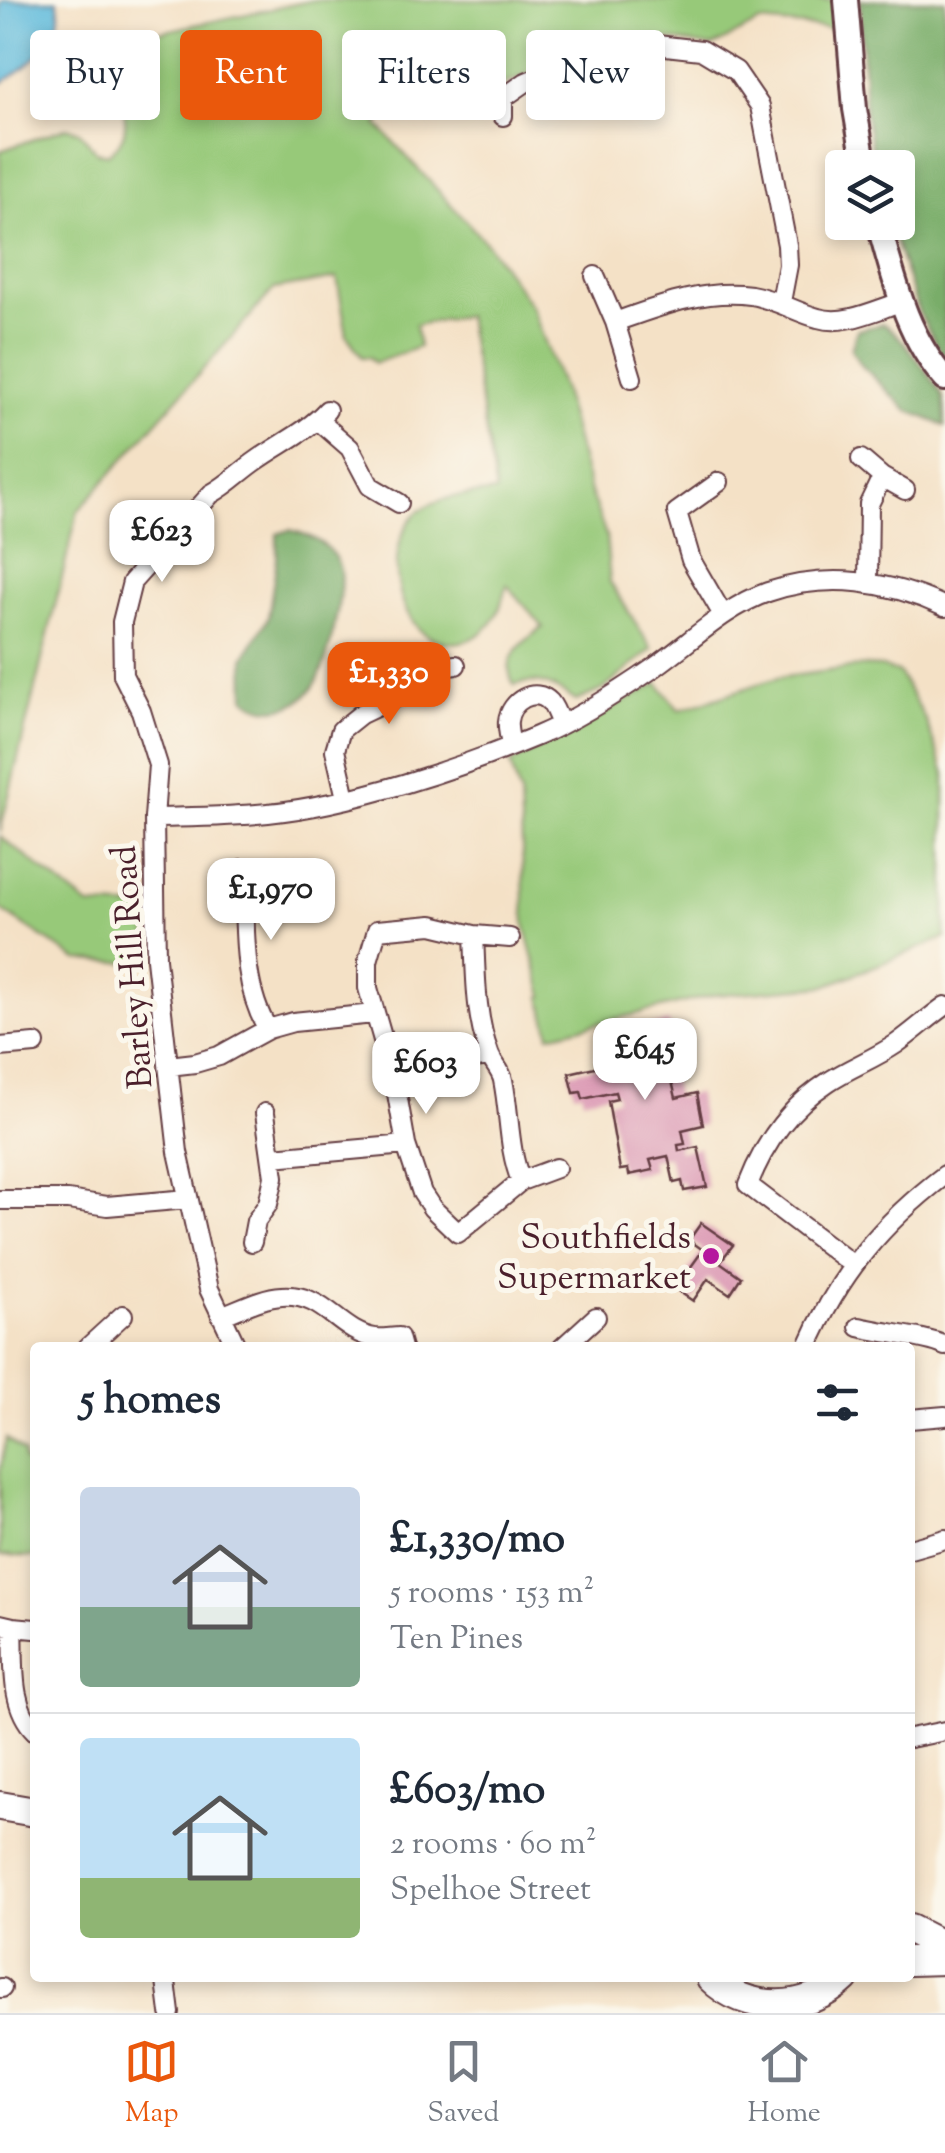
<!DOCTYPE html>
<meta charset="utf-8">
<style>
:root{--surface:#fff;--page:#f6f6f7;--text:#1f2937;--muted:#747a83;--line:#e0e1e3;--accent:#ea580c}
body{margin:0;font-family:"Sorts Mill Goudy",serif;background:var(--page);color:var(--text);height:100vh;display:flex;flex-direction:column;font-size:38px;white-space:nowrap}
*{box-sizing:border-box;margin:0}
p{font-size:32px;color:var(--muted)}
.icon{flex:none;width:55px;height:55px;fill:none;stroke:currentColor;stroke-width:2;stroke-linecap:round;stroke-linejoin:round}
.map{position:relative;flex:1;overflow:hidden}
.drawer{position:absolute;left:30px;top:1342px;width:885px;height:640px;display:flex;flex-direction:column;background:var(--surface);border-radius:10px;box-shadow:0 5px 15px #0003}
.drawer>*{flex:none}
.guide{position:absolute;left:30px;top:30px;width:885px;height:90px;display:flex;gap:20px}
.controls{position:absolute;left:825px;top:150px;display:grid;gap:20px}
.controls a{display:grid;place-items:center;width:90px;height:90px;border-radius:10px;background:var(--surface);box-shadow:0 5px 15px #0003;font-size:50px}
.price{position:absolute;translate:-50% -85px;padding:0 22px;border-radius:20px;background:#fff;color:#222;font-size:32px;line-height:65px;filter:drop-shadow(0 2px 5px #0008)}
.price::after{content:'';position:absolute;left:50%;top:60px;width:30px;height:22px;margin-left:-15px;background:inherit;clip-path:polygon(0 0,100% 0,50% 100%)}
.price.selected{background:var(--accent);color:#fff}
ul{padding:0;list-style:none}
li{display:flex;align-items:center;gap:30px;height:250px;padding:0 50px}
li+li{border-top:2px solid var(--line)}
li span{display:grid;place-items:center;flex:none;width:280px;height:200px;border-radius:10px;color:#555}
li>.icon{margin-inline-start:auto}
span .icon{width:120px;height:120px;fill:#fffc;stroke-width:1}
li b{font-size:42px}
h2{display:flex;justify-content:space-between;align-items:center;height:120px;padding:0 50px;font-size:42px}
.tag{padding:0 35px;border-radius:10px;background:var(--surface);box-shadow:0 5px 15px #0003;font-size:35px;line-height:90px}
.tag.selected{background:var(--accent);color:#fff}
.menu{display:flex;justify-content:space-around;align-items:center;height:140px;border-top:2px solid var(--line);background:var(--surface);font-size:28px;color:var(--muted)}
.menu a{display:grid;justify-items:center;gap:5px}
.menu .selected{color:var(--accent)}
.map>svg:first-child{display:block}
</style>
<div class="map">
<svg width="945" height="2013" viewBox="0 0 945 2013">
<rect width="100%" height="100%" fill="#fbf7ec"/>
<filter id="ink" filterUnits="userSpaceOnUse"><feTurbulence type="fractalNoise" baseFrequency=".01" numOctaves="2"/><feDisplacementMap in="SourceGraphic" scale="20" xChannelSelector="R" yChannelSelector="G"/><feConvolveMatrix kernelMatrix="1 2 1 2 8 2 1 2 1" color-interpolation-filters="sRGB"/></filter>
<filter id="wash" filterUnits="userSpaceOnUse"><feTurbulence type="fractalNoise" baseFrequency=".0048" numOctaves="4" result="noise"/><feDisplacementMap in="SourceGraphic" scale="40" xChannelSelector="R" yChannelSelector="G"/><feGaussianBlur stdDeviation="2.25" result="paint"/><feColorMatrix in="noise" values="0 0 0 0 0 0 0 0 0 0 0 0 0 0 0 0 0 1.4 0 .05"/><feComposite in="paint" operator="in"/></filter>
<g filter="url(#wash)">
<rect width="100%" height="100%" fill="#f4e1c6"/>
<!-- green -->
<path fill="#97c979" stroke="#707452" stroke-width="2.5" d="M314 0H836L837 29 760 22 712 47 651 37 610 43 567 56 503 85 494 84 487 67 429 77 377 124 489 246 532 307 562 388 589 489 606 535 610 582 652 649 604 689 576 701C554 686 540 677 514 685 499 658 524 641 543 627L507 585C503 594 502 605 497 614 483 644 443 653 419 629 391 600 387 534 422 509 445 494 471 496 496 492L466 316 415 325 419 347 375 363 369 357H362L347 336 337 278 274 289 78 511 0 832V151L68 127 80 132 97 152 108 154C122 144 128 130 124 111 122 106 118 102 117 96 114 77 122 57 127 39Z
M865 666 882 667 899 673 926 721 945 774V938L825 986 714 995 550 1035 541 997 544 996 525 925 520 794 510 764 658 683 679 710 777 678Z
M0 836 89 906 147 908 148 951 140 963 77 960 0 909Z
M6 1438 24 1453V1459L34 1477 30 1480 35 1487V1557L0 1555V1472Z"/>
<!-- forest -->
<path fill="#79ad69" stroke="#62664a" stroke-width="2.5" d="M860 0H945V360L919 313 889 223 898 222V168H875L865 113Z
M882 324C898 329 932 378 942 395 945 403 945 417 945 426L907 410 860 364 851 349 857 330Z
M290 530C310 535 332 545 339 566 346 586 328 662 317 681 304 707 267 720 245 697L244 658 268 618 277 559V534Z"/>
<!-- water -->
<path fill="#5dbadb" stroke="#546c83" stroke-width="2.5" d="M4 0H57C69 36 28 67 0 84V3Z"/>
<g id="blocks">
<!-- building -->
<path fill="#d78bac" d="M669 1022 677 1058 667 1060 676 1098 697 1093 703 1125 682 1130 685 1144 678 1145 679 1151 698 1147 707 1187 684 1191 682 1181 674 1183 668 1156 650 1160 653 1170 629 1175 628 1169 620 1170 608 1101 617 1099 615 1092 583 1099 581 1092 574 1093 569 1073 608 1064 601 1028 615 1025 616 1034Z
M701 1223 733 1245 720 1262 741 1277 730 1294 708 1279 693 1301 675 1289 703 1250 689 1240Z"/>
</g>
</g>
<g filter="url(#ink)">
<use href="#blocks" fill-opacity="0" stroke="#643c42" stroke-width="2.5"/>
<g fill="none" stroke-linecap="round" stroke-linejoin="round">
<defs>
<path id="minor" d="M503 116V98L526 82 584 58 648 44 701 50 736 71 760 106 787 245 788 265 781 302
M595 276 615 322 632 378
M615 322C660 306 703 289 751 295 776 299 795 312 818 318 845 326 875 310 901 302
M318 420 350 448 370 486 399 503
M861 459 882 477 905 490
M719 482 677 512 691 560 723 615
M868 582 869 504 882 477
M511 746C510 738 507 729 508 721 510 701 535 686 550 702 555 708 558 717 561 725
M346 798 335 750 341 730 361 714 403 694 436 668 456 665
M154 818C192 817 230 817 268 813 351 805 460 768 537 736 578 719 619 692 655 667 692 641 725 607 768 592 828 572 890 581 945 607
M243 869C246 919 240 985 268 1029
M474 935C476 974 475 1015 489 1053 492 1063 501 1070 503 1080 510 1114 508 1149 521 1181L458 1233 432 1208 422 1193 406 1145 395 1082 368 988V961L377 930 432 925 474 935 510 938
M0 1047 35 1044
M169 1066 195 1063 219 1056 268 1029 293 1022 374 1014
M420 1067 489 1056
M273 1157 406 1145
M521 1181 556 1168
M0 1200H68L107 1206 188 1199
M252 1242 256 1221 268 1204 274 1177 265 1113
M853 1265 748 1185C764 1143 790 1107 828 1082 849 1068 874 1059 896 1044 913 1032 928 1018 945 1006
M221 1316C240 1309 262 1297 282 1296 325 1293 338 1332 375 1338 382 1339 392 1337 399 1337L402 1348
M859 1327C882 1333 928 1337 945 1346
M87 1348 123 1315
M237 1348 209 1289 178 1152 156 959 154 818 158 765 141 711 123 675 122 622 132 582 211 494C228 485 240 472 256 461 281 443 307 432 327 410
M562 1348 596 1317
M807 1348C839 1274 882 1223 945 1175
M910 1419 945 1416
M910 1549 945 1539
M0 1624 13 1627C15 1662 9 1705 35 1731
M13 1627 35 1629
M910 1738 945 1731
M166 1981 170 2013
M0 1988H2"/>
<path id="tertiary" d="M846 0 855 109 865 168
M878 222C894 278 906 335 945 379"/>
<path id="primary" d="M0 1806 35 1812
M910 1929 945 1947
M910 1961 945 1960
M711 1978C746 2013 808 2013 844 1978"/>
</defs>
<!-- minor casing -->
<use href="#minor" stroke="#643c42" stroke-width="22"/>
<!-- tertiary casing -->
<use href="#tertiary" stroke="#643c42" stroke-width="28"/>
<!-- primary casing -->
<use href="#primary" stroke="#643c42" stroke-width="32"/>
<!-- minor -->
<use href="#minor" stroke="#fff" stroke-width="18"/>
<!-- tertiary -->
<use href="#tertiary" stroke="#fff" stroke-width="22"/>
<!-- primary -->
<use href="#primary" stroke="#fff" stroke-width="28"/>
</g>
</g>
<!-- markers -->
<circle fill="#b5179e" stroke="#fbf7ec" stroke-width="4" cx="711" cy="1256" r="10"/>
<g text-anchor="middle" stroke-width="10" stroke-linejoin="round" paint-order="stroke">
<!-- street labels -->
<g font-size="35" fill="#4a1f2b" stroke="#fbf7ec">
<text transform="translate(131 967) rotate(-94)" y="12">Barley Hill Road</text>
</g>
<!-- poi labels -->
<g font-size="35" fill="#4a1f2b" stroke="#fbf7ec" text-anchor="end">
<text x="691" y="1248">Southfields<tspan x="691" dy="40">Supermarket</tspan></text>
</g>
</g>
</svg>
<div class="controls">
<a><svg class="icon" aria-label="layers" viewBox="0 0 24 24"><path d="M12 4l9 5-9 5-9-5zM3 14l9 5 9-5"/></svg></a>
</div>
<b class="price" style="left:162px;top:585px">£623</b>
<b class="price selected" style="left:389px;top:727px">£1,330</b>
<b class="price" style="left:271px;top:943px">£1,970</b>
<b class="price" style="left:645px;top:1103px">£645</b>
<b class="price" style="left:426px;top:1117px">£603</b>
<div class="guide">
<a class="tag">Buy</a>
<a class="tag selected">Rent</a>
<a class="tag">Filters</a>
<a class="tag">New</a>
</div>
<section class="drawer">
<h2>5 homes<svg class="icon" aria-label="filters" viewBox="0 0 24 24"><path d="M4 7h16M4 17h16"/><circle cx="9" cy="7" r="2"/><circle cx="15" cy="17" r="2"/></svg></h2>
<ul>
<li><span style="background:linear-gradient(#c9d6e8 60%,#7fa58c 0)"><svg class="icon" aria-label="home" viewBox="0 0 24 24"><path d="M3 11l9-7 9 7M6 9v11h12V9"/></svg></span><div><b>£1,330/mo</b><p>5 rooms · 153 m²</p><p>Ten Pines</p></div></li>
<li><span style="background:linear-gradient(#bfe0f5 70%,#8fb573 0)"><svg class="icon" aria-label="home" viewBox="0 0 24 24"><path d="M3 11l9-7 9 7M6 9v11h12V9"/></svg></span><div><b>£603/mo</b><p>2 rooms · 60 m²</p><p>Spelhoe Street</p></div></li>
</ul>
</section>
</div>
<nav class="menu">
<a class="selected"><svg class="icon" aria-label="map" viewBox="0 0 24 24"><path d="M3 6l6-2 6 2 6-2v14l-6 2-6-2-6 2zM9 4v14M15 6v14"/></svg>Map</a>
<a><svg class="icon" aria-label="saved" viewBox="0 0 24 24"><path d="M7 4h10v16l-5-4-5 4z"/></svg>Saved</a>
<a><svg class="icon" aria-label="home" viewBox="0 0 24 24"><path d="M3 11l9-7 9 7M6 9v11h12V9"/></svg>Home</a>
</nav>
